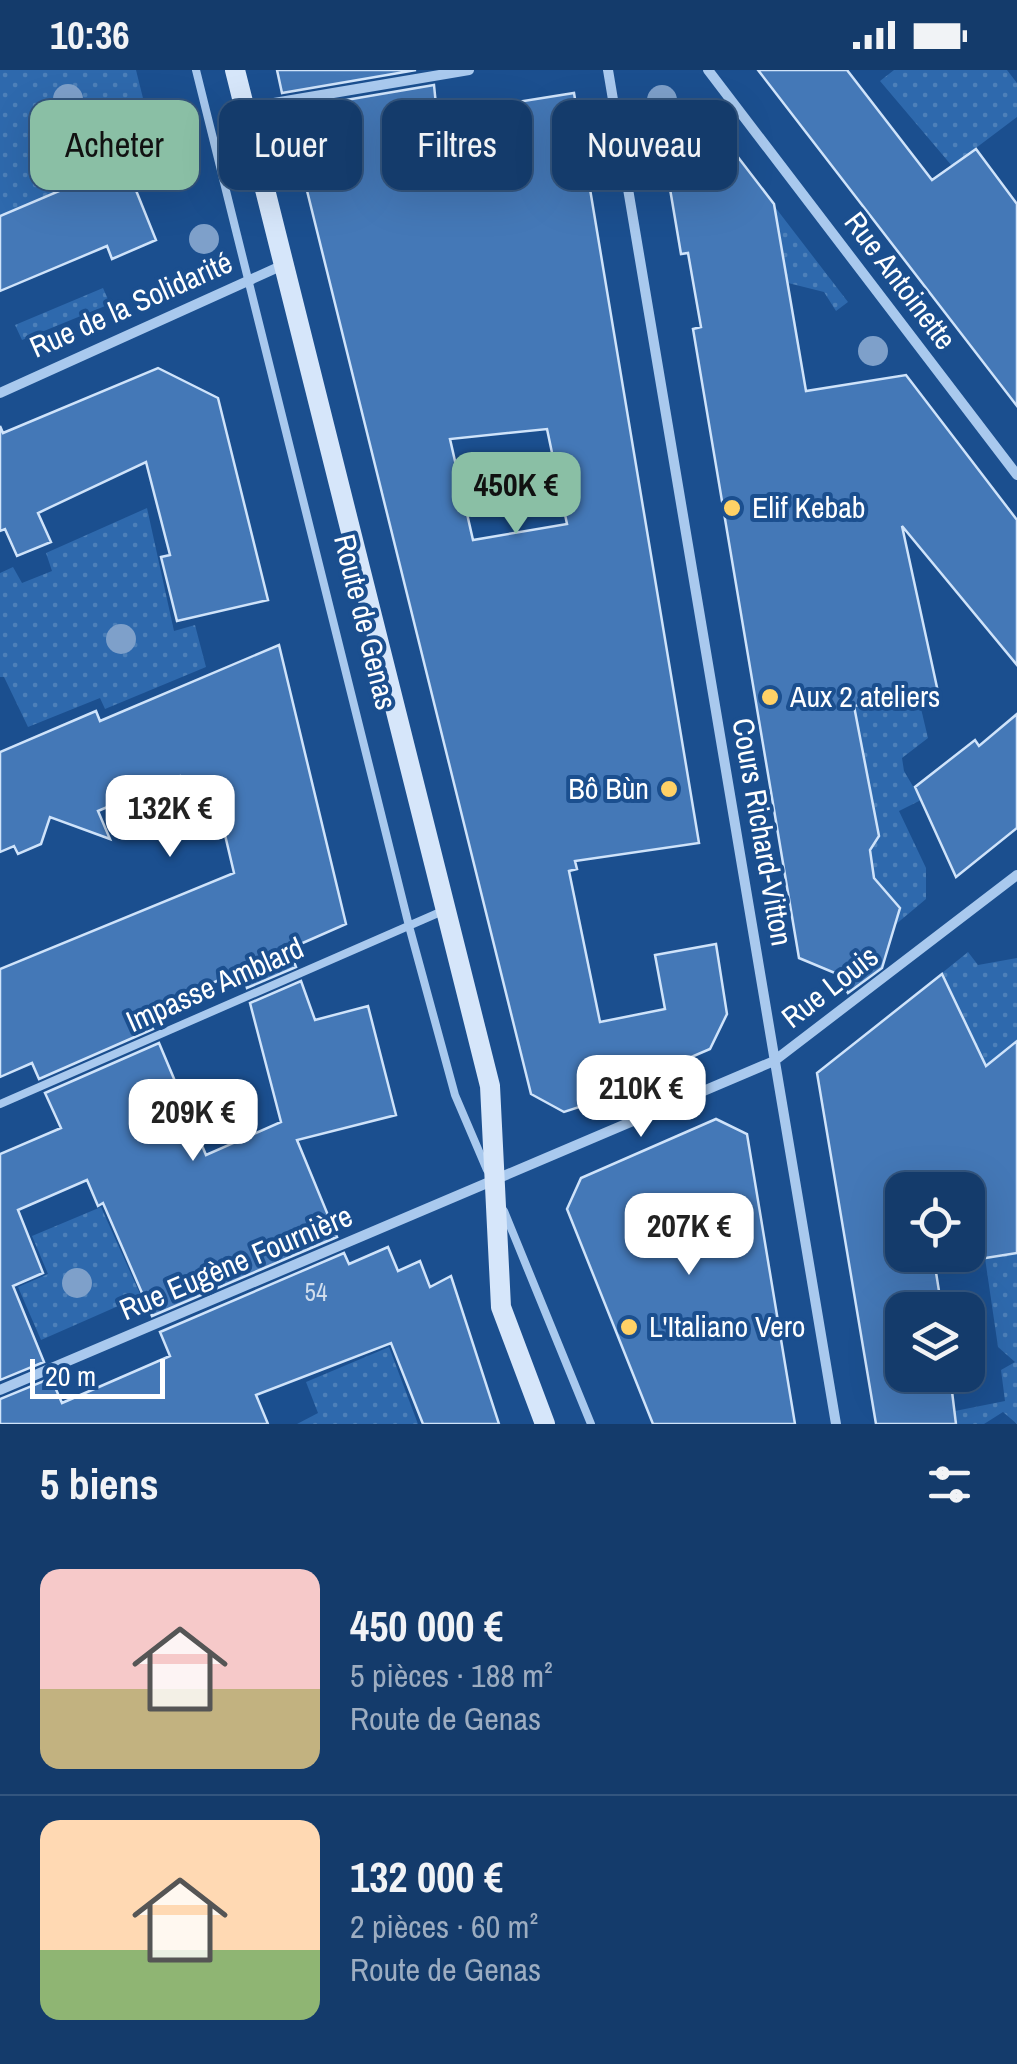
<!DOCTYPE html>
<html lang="fr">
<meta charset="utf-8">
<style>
:root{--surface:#143b6b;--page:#1d4271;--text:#f1f3f6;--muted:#9dadc1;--line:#33557e;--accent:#8abfa5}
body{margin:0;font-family:"Archivo Narrow",sans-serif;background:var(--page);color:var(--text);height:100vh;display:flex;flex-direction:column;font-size:38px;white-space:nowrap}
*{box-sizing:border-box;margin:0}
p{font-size:32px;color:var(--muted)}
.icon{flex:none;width:55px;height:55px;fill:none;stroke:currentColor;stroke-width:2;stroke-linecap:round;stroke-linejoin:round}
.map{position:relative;height:1354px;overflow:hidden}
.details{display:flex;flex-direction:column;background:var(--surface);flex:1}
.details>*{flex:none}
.hud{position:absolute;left:30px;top:30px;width:958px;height:90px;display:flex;gap:20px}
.buttons{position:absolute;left:885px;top:1102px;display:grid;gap:20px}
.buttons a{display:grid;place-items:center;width:100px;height:100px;border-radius:20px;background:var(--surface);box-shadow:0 10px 40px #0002,0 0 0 2px var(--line);font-size:50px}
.scale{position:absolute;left:30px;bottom:25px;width:135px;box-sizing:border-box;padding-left:10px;border:5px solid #fff;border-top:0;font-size:28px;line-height:35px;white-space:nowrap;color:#fff;-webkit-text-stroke:8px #1b4f8f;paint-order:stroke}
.price{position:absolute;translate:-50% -85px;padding:0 22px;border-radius:20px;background:#fff;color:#222;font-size:32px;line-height:65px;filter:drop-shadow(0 2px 5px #0008)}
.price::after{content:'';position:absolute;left:50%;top:60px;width:30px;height:22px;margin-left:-15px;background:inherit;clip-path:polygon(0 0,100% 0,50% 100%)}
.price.on{background:var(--accent);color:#111}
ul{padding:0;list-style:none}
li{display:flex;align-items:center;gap:30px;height:250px;padding:0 40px}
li+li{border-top:2px solid var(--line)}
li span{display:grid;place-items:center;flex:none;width:280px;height:200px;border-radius:20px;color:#555}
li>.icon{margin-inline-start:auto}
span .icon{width:120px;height:120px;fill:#fffc;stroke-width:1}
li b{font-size:42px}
h2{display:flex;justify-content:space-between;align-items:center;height:120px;padding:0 40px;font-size:42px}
.chip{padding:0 35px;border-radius:20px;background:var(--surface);box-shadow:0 10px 40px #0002,0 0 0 2px var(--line);font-size:35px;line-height:90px}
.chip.on{background:var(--accent);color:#111}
.status{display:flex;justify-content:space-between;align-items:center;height:70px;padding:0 50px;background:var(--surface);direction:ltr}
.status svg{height:28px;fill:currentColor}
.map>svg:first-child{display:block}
</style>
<div class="status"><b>10:36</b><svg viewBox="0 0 49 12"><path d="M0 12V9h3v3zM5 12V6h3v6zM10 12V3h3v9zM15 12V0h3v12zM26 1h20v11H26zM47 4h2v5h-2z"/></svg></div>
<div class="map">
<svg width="1017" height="1354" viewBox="0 0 1017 1354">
<defs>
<pattern id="grass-dots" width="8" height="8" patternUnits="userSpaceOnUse" patternTransform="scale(2.5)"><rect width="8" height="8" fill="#2e69ad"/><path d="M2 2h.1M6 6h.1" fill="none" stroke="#4d80b9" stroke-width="1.8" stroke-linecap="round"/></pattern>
</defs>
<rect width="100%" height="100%" fill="#1b4f8f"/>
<!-- grass -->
<path fill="url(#grass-dots)" d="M0 0H136L163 109 135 117 125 93 0 146Z
M894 0H1007L1017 13V47L952 96 880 11Z
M775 137 848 232 836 241 824 222 788 213Z
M103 218 110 234 22 270 15 255Z
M147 438 174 561 195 555 206 597 105 639 100 628 28 657 4 607H0V503L13 497 22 513 52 501 46 483Z
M918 626 928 668 902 688 904 701 921 730 899 741 926 798V829L895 855 900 838 874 808 854 636Z
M968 882 978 895 1017 888V970L1012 975 1017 1041 944 1006 974 971 942 903Z
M101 1137 141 1226 41 1270 18 1217 48 1204 32 1166Z
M1017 1183V1354L1003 1342 984 1354H957L955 1341 1005 1331 1001 1300 1015 1292 998 1277 985 1188Z
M389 1277 418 1354H297L318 1343 306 1312Z"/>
<!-- building -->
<path fill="#4478b7" stroke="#cfe3fa" stroke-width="2.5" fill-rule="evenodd" d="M277 0H416L282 23Z
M758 0H847L932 110 976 79 1017 134V336Z
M434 15 437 45 574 23 699 773 575 791 577 799 569 801 600 952 665 939 655 885 716 874 727 944 710 979 638 1010 647 1015 564 1042 531 1024 287 40ZM547 359 567 454 473 470 450 369Z
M721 65 774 134 806 321 906 305 1017 450V595L902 456 938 622 854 636 879 766 870 780 874 808 900 838 882 898 848 923 835 903 799 888 693 259 701 257 688 183 681 184 667 101Z
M125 93 156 170 112 189 107 176 0 221V146Z
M158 298 218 328 268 530 177 551 161 487 170 485 146 392 38 443 51 472 17 486 5 459 0 461V356L3 363Z
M279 575 346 854 289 879 296 897 247 918 242 900 146 942 153 959 39 1009 32 993 0 1007V899L234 803 225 765 202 709 185 716 180 706 98 741 110 769 50 747 41 774 18 784 14 776 0 782V682L96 641 100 651Z
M1017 644V758L956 807 915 717 975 670 979 676Z
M942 904 986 996 1017 971V1183L935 1196 942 1240H902V1305H950L956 1354H876L817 1003ZM902 1120H968V1185H902Z
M301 911 315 950 368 936 396 1045 297 1070 337 1167 152 1246 103 1133 98 1136 87 1110 18 1140 43 1203 13 1216 44 1292 0 1310V1084L61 1058 45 1023 159 973 206 1085 281 1052 250 933Z
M716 1049 747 1064 795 1354H653L567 1139 581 1108Z
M388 1177 398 1201 420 1191 430 1217 451 1206 499 1354H423L391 1273 256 1325 268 1354H0V1329L51 1308 62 1333 170 1286 160 1262 344 1183 349 1194Z"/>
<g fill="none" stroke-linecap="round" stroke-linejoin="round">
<!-- lane -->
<path stroke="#a9c9ee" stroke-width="8" d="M196 0 409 856 455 1025 487 1100
M0 1034 445 840
M504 1141 591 1354"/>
<!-- street -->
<path stroke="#a9c9ee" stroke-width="10" d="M608 0 836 1354
M708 0 1017 405
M244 38 469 0
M0 323 283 195
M0 1320 774 991 1017 805"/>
<!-- secondary -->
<path stroke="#d6e6fa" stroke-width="20" d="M235 0 490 1016 501 1237 545 1354"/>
</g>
<!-- trees -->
<g fill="#7ea0ca">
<circle cx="68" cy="29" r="15"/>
<circle cx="662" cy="30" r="15"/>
<circle cx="178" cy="47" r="15"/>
<circle cx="122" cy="49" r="15"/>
<circle cx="204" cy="169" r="15"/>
<circle cx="873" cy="281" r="15"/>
<circle cx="121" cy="569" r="15"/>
<circle cx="77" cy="1213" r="15"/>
</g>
<!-- markers -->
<g fill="#ffd166" stroke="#1b4f8f" stroke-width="4">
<circle cx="732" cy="438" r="10"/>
<circle cx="770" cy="627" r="10"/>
<circle cx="669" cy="719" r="10"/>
<circle cx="629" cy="1257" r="10"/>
</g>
<g text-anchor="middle" stroke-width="8" stroke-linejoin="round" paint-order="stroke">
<!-- number labels -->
<g font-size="25" fill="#d0dded">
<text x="316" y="1231">54</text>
</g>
<!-- street labels -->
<g font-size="30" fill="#fff" stroke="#1b4f8f">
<text transform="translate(900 211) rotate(53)" y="10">Rue Antoinette</text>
<text transform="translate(131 235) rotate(-24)" y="10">Rue de la Solidarité</text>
<text transform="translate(365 552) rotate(76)" y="10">Route de Genas</text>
<text transform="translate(762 762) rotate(80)" y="10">Cours Richard-Vitton</text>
<text transform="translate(215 915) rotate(-24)" y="10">Impasse Amblard</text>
<text transform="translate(830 917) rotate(-38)" y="10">Rue Louis</text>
<text transform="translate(236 1193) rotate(-23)" y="10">Rue Eugène Fournière</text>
</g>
<!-- poi labels -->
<g font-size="30" fill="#fff" stroke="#1b4f8f" text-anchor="start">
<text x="752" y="448">Elif Kebab</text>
<text x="790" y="637">Aux 2 ateliers</text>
<text x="649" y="729" text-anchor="end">Bô Bùn</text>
<text x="649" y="1267">L'Italiano Vero</text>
</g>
</g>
</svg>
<div class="buttons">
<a><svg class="icon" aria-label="locate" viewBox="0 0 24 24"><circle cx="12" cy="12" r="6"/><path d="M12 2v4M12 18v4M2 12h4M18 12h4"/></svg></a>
<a><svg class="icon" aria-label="layers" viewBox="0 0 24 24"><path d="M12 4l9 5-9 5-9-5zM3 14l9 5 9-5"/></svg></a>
</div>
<div class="scale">20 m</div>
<b class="price on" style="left:516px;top:467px">450K €</b>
<b class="price" style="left:170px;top:790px">132K €</b>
<b class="price" style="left:641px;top:1070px">210K €</b>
<b class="price" style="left:193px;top:1094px">209K €</b>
<b class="price" style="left:689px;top:1208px">207K €</b>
<div class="hud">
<a class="chip on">Acheter</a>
<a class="chip">Louer</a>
<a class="chip">Filtres</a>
<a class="chip">Nouveau</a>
</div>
</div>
<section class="details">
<h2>5 biens<svg class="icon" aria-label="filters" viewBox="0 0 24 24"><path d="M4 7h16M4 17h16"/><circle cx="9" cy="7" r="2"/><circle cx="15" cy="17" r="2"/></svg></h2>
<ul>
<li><span style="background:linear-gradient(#f6c9c9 60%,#c2b280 0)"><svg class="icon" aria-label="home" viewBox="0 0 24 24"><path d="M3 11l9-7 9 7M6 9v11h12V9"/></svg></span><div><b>450 000 €</b><p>5 pièces · 188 m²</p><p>Route de Genas</p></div></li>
<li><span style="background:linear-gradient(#ffd9b3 65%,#8fb573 0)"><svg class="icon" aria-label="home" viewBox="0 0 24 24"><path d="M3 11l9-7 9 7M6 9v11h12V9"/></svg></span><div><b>132 000 €</b><p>2 pièces · 60 m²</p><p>Route de Genas</p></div></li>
</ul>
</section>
